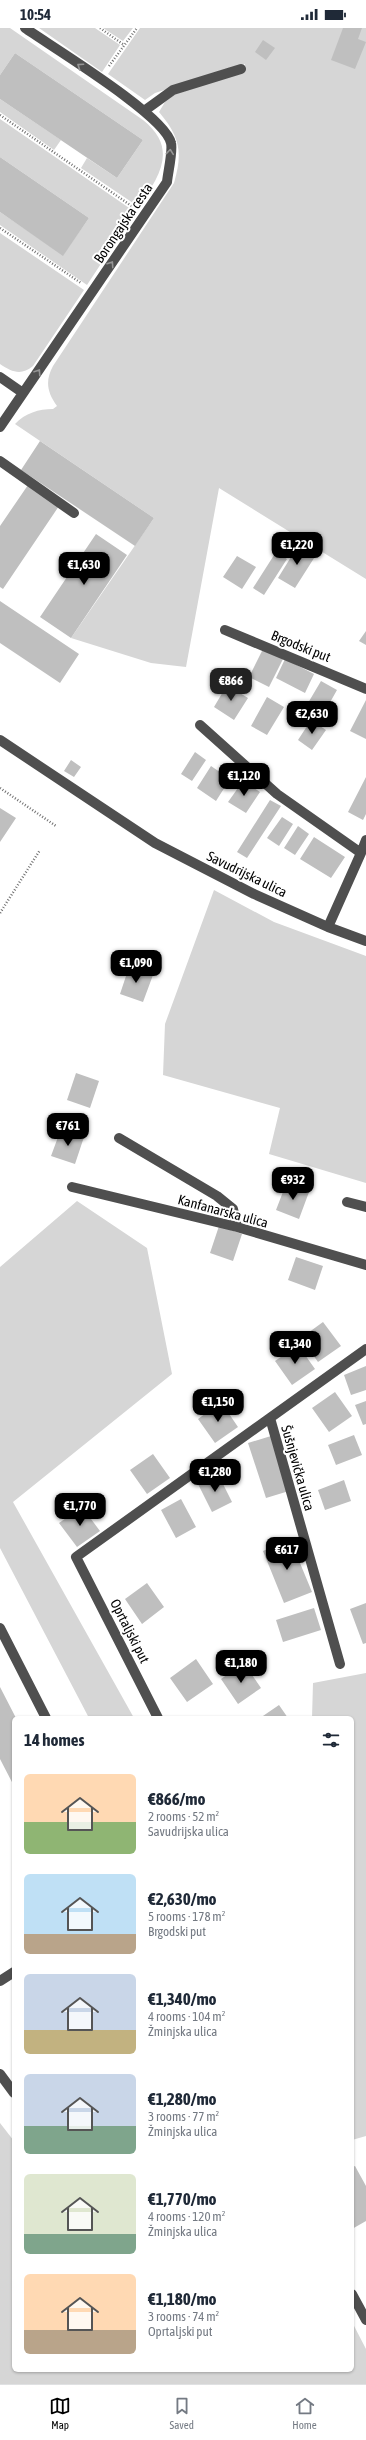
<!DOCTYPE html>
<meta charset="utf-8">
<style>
:root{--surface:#fff;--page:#f2f2f3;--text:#1f2937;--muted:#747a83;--line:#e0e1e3;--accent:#000}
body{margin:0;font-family:"Asap Condensed",sans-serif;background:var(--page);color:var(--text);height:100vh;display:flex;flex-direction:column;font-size:15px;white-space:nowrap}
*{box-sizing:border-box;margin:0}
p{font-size:13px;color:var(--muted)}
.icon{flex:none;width:22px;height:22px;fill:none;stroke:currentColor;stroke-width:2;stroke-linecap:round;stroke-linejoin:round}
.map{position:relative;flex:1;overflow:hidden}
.side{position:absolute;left:12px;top:1688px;width:342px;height:656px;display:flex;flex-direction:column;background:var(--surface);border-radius:6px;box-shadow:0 1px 3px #0004}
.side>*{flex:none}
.price{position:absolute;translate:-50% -34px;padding:0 9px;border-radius:8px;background:var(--accent);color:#fff;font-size:13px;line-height:26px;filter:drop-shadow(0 1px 2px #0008)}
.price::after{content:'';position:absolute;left:50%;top:24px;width:12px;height:9px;margin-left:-6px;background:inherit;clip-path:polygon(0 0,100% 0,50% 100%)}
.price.current{background:#222;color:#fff}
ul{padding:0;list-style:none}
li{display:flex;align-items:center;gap:12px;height:100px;padding:0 12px}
li span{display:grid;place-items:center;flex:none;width:112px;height:80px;border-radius:6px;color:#555}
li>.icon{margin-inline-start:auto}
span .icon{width:48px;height:48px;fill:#fffc;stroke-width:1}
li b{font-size:17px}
h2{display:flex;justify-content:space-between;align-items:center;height:48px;padding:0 12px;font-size:17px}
.status{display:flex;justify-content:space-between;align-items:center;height:28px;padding:0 20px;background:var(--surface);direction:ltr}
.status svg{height:11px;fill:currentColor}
.tab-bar{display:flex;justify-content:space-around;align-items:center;height:56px;border-top:1px solid var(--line);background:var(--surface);font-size:11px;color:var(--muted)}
.tab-bar a{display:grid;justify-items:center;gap:2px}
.tab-bar .current{color:var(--accent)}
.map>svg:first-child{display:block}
</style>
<div class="status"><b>10:54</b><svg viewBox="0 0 49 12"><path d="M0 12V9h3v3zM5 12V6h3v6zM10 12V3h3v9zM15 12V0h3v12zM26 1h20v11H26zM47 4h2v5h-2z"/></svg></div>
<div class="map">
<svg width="366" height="2356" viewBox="0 0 366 2356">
<rect width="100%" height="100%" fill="#fff"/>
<!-- green -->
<path fill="#d6d6d6" d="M0 0H10L143 92C179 121 159 148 139 179L81 140 87 130 117 150 143 112 15 25 0 47Z
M39 0H95L120 17 102 44Z
M103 0H133L123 13Z
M140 0H366V551L219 460 186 639 151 635 71 610 154 490 15 396C25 385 39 381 53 381L57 378C47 364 45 353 53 338L174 155C183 124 180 109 159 84L165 74 175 66 244 44 245 36 155 65 145 72 108 46Z
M0 71 61 112 54 122 0 84Z
M0 91 135 184 87 257 0 197V184L63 227 89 190 0 129Z
M0 205 84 262 33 338C21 348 12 344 0 336Z
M214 862 274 894 366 928V1155L269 1126 280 1080 163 1047 165 996Z
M77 1173 147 1220 172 1346 13 1474 134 1690H89L0 1520V1239Z
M366 1645V2108L352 2112V1690H312L313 1655Z
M0 2095 14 2113V2342H352V2294L366 2321V2356H0Z"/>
<!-- building -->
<path fill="#bfbfbf" d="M343 0H362L358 11 366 14 355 41 331 32Z
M263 12 275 20 266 32 255 24Z
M15 25 143 112 117 150 0 71V47Z
M0 129 89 190 63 228 0 184Z
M40 413 154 490 135 518 21 442Z
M28 457 59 478 3 561 0 559V498Z
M96 506 127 527 71 610 40 589Z
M299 516 316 527 295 560 278 550Z
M276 524 287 531 264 567 253 560Z
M237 528 256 539 242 561 223 549Z
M0 573 79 626 60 655 0 615Z
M366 603V617L359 613Z
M263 621 283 631 269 659 249 649Z
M285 631 314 646 305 665 276 650Z
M321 653 337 662 324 685 308 675Z
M227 657 248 670 234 692 214 679Z
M267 669 284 679 267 707 251 698Z
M366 672V711L350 703Z
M311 692 326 702 312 722 298 712Z
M195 724 206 732 192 753 181 746Z
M71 732 81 739 74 749 64 743Z
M211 738 230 751 216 773 197 760Z
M366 749V786L363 792 348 784Z
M243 753 260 764 246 785 228 774Z
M270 772 281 778 247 830 237 824Z
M0 780 16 790 0 814Z
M282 789 293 796 279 818 267 810Z
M298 798 309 806 295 827 284 820Z
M314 809 345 829 331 850 300 831Z
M129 939 153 947 143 974 120 966Z
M76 1045 99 1053 90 1080 67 1072Z
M61 1101 84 1109 75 1136 51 1128Z
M286 1156 309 1164 299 1191 276 1182Z
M219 1198 242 1206 233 1233 210 1225Z
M296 1229 323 1238 315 1262 288 1252Z
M323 1294 341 1318 318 1334 301 1310Z
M298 1317 315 1341 292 1357 275 1333Z
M366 1338V1362L351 1367 344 1347Z
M335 1364 352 1388 329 1404 312 1380Z
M366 1373V1396L363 1397 355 1377Z
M221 1374 238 1399 215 1415 198 1391Z
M354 1407 362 1427 336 1437 328 1417Z
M271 1408 289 1463 266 1470 248 1415Z
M153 1426 170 1450 147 1466 130 1442Z
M218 1446 232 1474 212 1484 198 1456Z
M344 1452 351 1473 325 1482 318 1462Z
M181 1471 196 1499 176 1510 161 1482Z
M82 1479 100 1503 77 1519 59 1495Z
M290 1511 312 1564 284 1575 263 1523Z
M147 1555 164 1579 142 1596 125 1571Z
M366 1575V1615L363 1616 350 1581Z
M314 1580 321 1602 283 1614 276 1592Z
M196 1631 213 1656 187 1674 170 1650Z
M244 1635 261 1660 238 1676 221 1651Z
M0 1659 16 1690H14V1758L0 1731Z
M279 1677 288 1690H260Z
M355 2138 366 2158V2193L352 2201V2139Z"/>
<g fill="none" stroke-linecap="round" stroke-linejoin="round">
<!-- path -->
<path stroke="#717171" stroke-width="2.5" stroke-dasharray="1 2" stroke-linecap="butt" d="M100 0 124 17
M109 38 137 0
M0 87 133 179
M0 200 81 255
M0 760 56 798
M0 885 40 822"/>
<!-- minor -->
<path stroke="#4f4f4f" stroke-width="10" d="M144 83 173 62 241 41
M0 349 23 365
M0 399 167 154C168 144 173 123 171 115 165 87 52 19 25 0
M0 433 74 485
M225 602 366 661
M200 697 277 766 361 825 328 899
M0 712 155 815 254 866 328 899 366 913
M361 825 366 812
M119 1110 217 1168 233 1181 237 1199
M72 1159 237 1199 366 1237
M347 1174 366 1179
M270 1390 340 1636
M0 1600 46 1690
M158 1690 76 1529 366 1321
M0 1953 14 1944
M0 2046 14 2065
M352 2266 366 2292"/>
</g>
<!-- one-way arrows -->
<defs><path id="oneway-chevron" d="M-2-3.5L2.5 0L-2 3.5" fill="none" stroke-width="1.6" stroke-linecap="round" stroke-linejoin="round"/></defs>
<g stroke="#959595">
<use href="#oneway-chevron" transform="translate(80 38) rotate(-146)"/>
<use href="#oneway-chevron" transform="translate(170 124) rotate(-84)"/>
<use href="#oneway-chevron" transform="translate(111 236) rotate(-56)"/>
<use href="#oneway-chevron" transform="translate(38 344) rotate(-56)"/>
</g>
<g text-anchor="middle" stroke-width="4" stroke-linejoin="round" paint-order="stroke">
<!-- street labels -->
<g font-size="14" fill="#000" stroke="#fff">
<text transform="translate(123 195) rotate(-56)" y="5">Borongajska cesta</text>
<text transform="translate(301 618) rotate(22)" y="5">Brgodski put</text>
<text transform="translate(247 846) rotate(26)" y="5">Savudrijska ulica</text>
<text transform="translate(223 1183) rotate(15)" y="5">Kanfanarska ulica</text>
<text transform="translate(298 1440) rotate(74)" y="5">Šušnjevička ulica</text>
<text transform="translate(130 1603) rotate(63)" y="5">Oprtaljski put</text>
</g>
</g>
</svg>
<b class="price" style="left:297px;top:538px">€1,220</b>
<b class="price" style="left:84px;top:558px">€1,630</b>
<b class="price current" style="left:231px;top:674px">€866</b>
<b class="price" style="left:312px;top:707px">€2,630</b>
<b class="price" style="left:244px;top:769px">€1,120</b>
<b class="price" style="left:136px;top:956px">€1,090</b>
<b class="price" style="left:68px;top:1119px">€761</b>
<b class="price" style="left:293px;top:1173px">€932</b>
<b class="price" style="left:295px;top:1337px">€1,340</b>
<b class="price" style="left:218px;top:1395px">€1,150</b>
<b class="price" style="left:215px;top:1465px">€1,280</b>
<b class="price" style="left:80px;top:1499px">€1,770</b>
<b class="price" style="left:287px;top:1543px">€617</b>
<b class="price" style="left:241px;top:1656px">€1,180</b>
<section class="side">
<h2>14 homes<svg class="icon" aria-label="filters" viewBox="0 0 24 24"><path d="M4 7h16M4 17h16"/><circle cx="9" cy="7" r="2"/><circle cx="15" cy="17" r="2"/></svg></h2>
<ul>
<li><span style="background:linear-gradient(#ffd9b3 60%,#8fb573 0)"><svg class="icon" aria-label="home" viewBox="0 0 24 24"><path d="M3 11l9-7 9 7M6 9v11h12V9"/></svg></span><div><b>€866/mo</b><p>2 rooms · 52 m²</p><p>Savudrijska ulica</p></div></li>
<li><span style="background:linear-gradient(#bfe0f5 75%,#b9a48a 0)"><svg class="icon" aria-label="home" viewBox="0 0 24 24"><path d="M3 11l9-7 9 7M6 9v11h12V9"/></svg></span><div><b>€2,630/mo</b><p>5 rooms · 178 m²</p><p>Brgodski put</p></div></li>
<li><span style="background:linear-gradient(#c9d6e8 70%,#c2b280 0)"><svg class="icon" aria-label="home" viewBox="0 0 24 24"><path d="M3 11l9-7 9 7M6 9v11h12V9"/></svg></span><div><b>€1,340/mo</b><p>4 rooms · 104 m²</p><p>Žminjska ulica</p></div></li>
<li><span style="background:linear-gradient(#c9d6e8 65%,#7fa58c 0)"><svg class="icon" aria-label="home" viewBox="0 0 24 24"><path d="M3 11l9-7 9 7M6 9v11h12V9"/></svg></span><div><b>€1,280/mo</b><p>3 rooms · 77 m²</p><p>Žminjska ulica</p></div></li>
<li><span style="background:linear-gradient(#dfe7d0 75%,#7fa58c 0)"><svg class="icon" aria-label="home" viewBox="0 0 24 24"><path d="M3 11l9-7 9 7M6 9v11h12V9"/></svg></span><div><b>€1,770/mo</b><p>4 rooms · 120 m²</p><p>Žminjska ulica</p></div></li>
<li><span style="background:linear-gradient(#ffd9b3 70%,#b9a48a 0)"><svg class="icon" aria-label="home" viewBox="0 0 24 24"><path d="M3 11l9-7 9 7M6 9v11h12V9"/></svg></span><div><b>€1,180/mo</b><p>3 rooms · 74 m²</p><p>Oprtaljski put</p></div></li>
</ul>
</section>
</div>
<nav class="tab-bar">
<a class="current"><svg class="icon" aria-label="map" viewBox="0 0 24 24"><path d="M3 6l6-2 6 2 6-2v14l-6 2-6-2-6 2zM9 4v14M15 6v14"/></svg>Map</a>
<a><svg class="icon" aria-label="saved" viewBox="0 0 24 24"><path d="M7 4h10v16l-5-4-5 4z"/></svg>Saved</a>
<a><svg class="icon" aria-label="home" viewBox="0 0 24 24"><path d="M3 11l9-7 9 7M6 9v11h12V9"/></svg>Home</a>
</nav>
